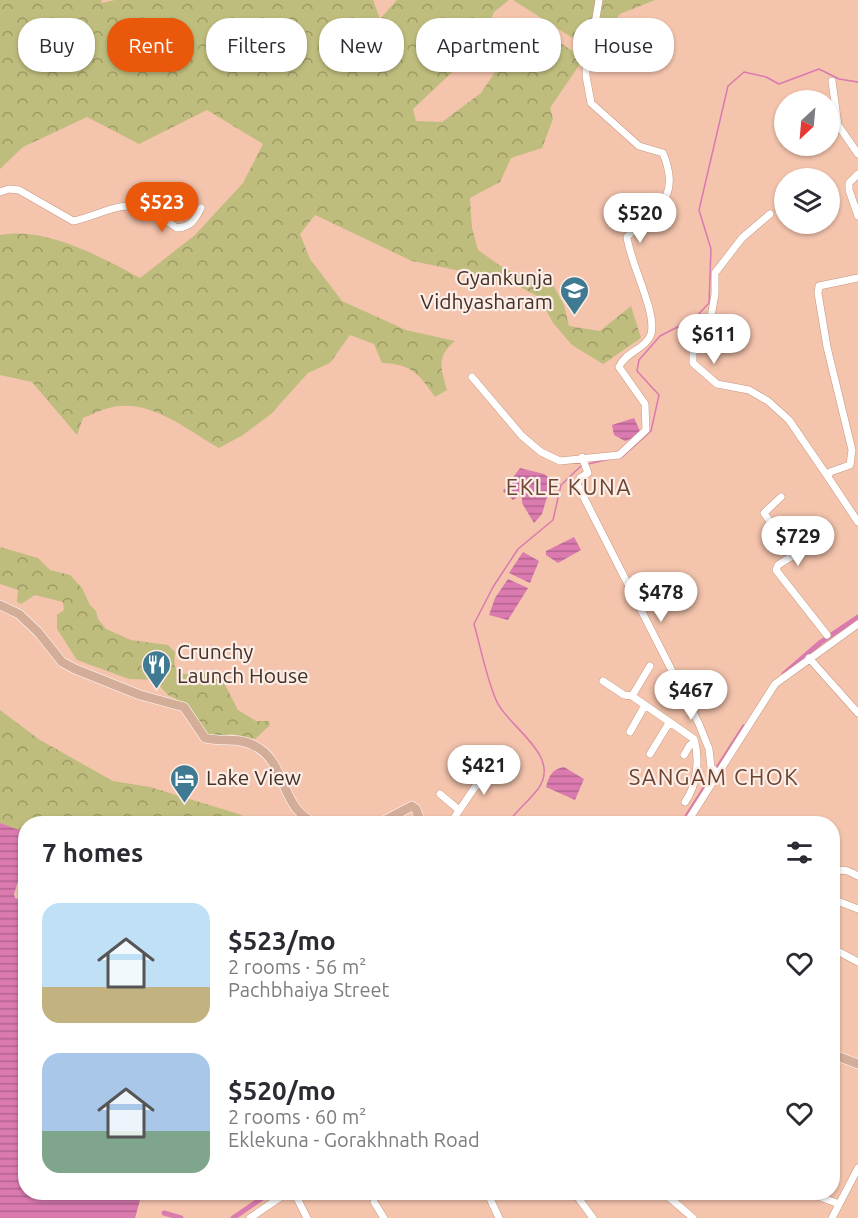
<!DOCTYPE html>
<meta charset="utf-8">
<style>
:root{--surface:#fff;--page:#f7f7f7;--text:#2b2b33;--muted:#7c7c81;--accent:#ea580c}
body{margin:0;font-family:Ubuntu,sans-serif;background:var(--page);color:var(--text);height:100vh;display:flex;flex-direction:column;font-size:22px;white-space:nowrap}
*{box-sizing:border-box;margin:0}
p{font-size:20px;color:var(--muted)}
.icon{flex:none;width:33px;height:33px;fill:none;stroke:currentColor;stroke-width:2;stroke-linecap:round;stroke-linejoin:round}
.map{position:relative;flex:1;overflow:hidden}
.details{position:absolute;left:18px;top:816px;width:822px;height:384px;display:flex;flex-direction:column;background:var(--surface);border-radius:24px;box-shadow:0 2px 4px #0004}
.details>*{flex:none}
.hud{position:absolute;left:18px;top:18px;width:822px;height:54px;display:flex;gap:12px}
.needle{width:39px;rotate:206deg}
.tools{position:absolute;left:774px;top:90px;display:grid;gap:12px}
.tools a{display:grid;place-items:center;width:66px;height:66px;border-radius:50%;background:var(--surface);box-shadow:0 2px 4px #0004;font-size:30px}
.price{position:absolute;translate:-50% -51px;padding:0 14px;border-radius:21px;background:#fff;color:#222;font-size:20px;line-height:39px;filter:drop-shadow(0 2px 3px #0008)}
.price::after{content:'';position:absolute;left:50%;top:36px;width:18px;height:14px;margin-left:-9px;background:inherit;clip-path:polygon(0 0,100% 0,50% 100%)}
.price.selected{background:var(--accent);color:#fff}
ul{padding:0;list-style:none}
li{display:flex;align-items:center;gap:18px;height:150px;padding:0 24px}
li span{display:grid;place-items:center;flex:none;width:168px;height:120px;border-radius:18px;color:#555}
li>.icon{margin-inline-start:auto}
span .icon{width:72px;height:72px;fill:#fffc;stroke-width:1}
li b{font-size:26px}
h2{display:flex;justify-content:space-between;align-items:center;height:72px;padding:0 24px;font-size:26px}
.pill{padding:0 21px;border-radius:24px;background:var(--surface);box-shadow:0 2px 4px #0004;font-size:21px;line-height:54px}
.pill.selected{background:var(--accent);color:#fff}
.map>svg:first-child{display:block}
</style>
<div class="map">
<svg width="858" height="1218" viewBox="0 0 858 1218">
<defs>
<pattern id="forest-crowns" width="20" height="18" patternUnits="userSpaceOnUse" patternTransform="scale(1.5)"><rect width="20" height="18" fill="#bfbd7d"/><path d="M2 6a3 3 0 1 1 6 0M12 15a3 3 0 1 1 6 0" fill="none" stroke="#9d9a66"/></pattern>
<pattern id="water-rules" width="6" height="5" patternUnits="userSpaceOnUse" patternTransform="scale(1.5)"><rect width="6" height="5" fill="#da7aaf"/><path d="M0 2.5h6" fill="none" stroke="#b2648e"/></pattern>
</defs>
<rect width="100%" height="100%" fill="#f4c4ad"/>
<!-- forest -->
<path fill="url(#forest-crowns)" d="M0 0H101L102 3 115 0H373L380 19 397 0H509L494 12 483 43 413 109 416 121 442 122 481 93 503 60 520 18 584 58 550 108 553 119 542 148 511 158 500 182 470 198 472 228 478 250 502 267 525 278 550 279 564 305 569 326 600 331 631 306 641 338 603 364 572 345 553 323 539 297 509 281 412 261 315 215 300 234 310 259 342 301 406 330 455 341C436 356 441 369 447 390L435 397C419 374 412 364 382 363L374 344 350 335 330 363 308 373 271 414 243 435 219 448C186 430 150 397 109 408 100 410 91 415 83 418L77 435 32 382 0 375V235C46 226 101 257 140 278L195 235 243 183 263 144 207 110 139 144 87 117 23 147 0 169Z
M513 0H655L620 14 593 51Z
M0 547 38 558 50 570 70 575 82 588 90 605 96 611 98 619 106 629 131 640 168 645 175 652C172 678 181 675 202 672L224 683 238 710 256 721H269L270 725 255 739 230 734 223 737 210 736 200 727 191 707 168 695 154 680 129 679 77 660 57 629V615L64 610 63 602 35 595 21 604 17 602 18 590 0 584Z
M0 710 40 740 113 781 150 787 242 815 239 823 26 824 25 832 0 823Z"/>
<!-- water -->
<path fill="url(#water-rules)" d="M634 418 640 431 633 438 625 441 614 435 612 425Z
M520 468 544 474 552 480 542 514 534 523 522 503V498L519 496 513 500 503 491Z
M574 537 581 550 558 563 546 555V551Z
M523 552 539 561 530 583 509 573Z
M508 579 528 588 508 620 489 615 495 598Z
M564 767 584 779 575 800 546 787C549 776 552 769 564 767Z
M0 823 25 832 24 862 14 894 15 898 26 902V1192L142 1193 135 1218H0Z"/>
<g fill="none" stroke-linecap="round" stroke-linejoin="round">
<!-- stream -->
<path stroke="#da7aaf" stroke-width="1.5" d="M621 458 651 431 659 395 637 371 639 360 660 336 695 318 709 303 711 249 699 210 728 86 744 72 766 77 779 84 819 69 839 79 858 82
M588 464 610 459
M507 824C516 811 529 801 538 789 563 755 506 726 496 700 486 676 481 649 474 624L493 587 518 549 553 520 561 485 581 466"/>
<!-- canal -->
<path stroke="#da7aaf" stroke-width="5" d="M784 674 821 642 858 617
M682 824 744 727
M164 1213 181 1218
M233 1218 271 1192"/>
<defs>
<path id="minor" d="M832 81 838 125 858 154
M858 174 849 183V190L858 216
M0 192 9 189 19 190 73 221C96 217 120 200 144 208 156 211 166 221 177 228 191 227 195 220 201 208
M770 214 742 238 715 273V294L711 317 700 330 693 352V363L717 384 749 390 768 401 789 420 828 477
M858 278 819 286 818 293 827 347 852 450 850 465 830 472 828 477 858 522
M472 377 522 436 541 452 560 461 619 455 646 430 645 404 619 367C625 352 646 349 651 334 657 312 630 263 627 237 656 207 682 200 663 153L639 146 591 103 586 76 587 38 595 24 599 0
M582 457 588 473 580 478 577 484 699 724 709 749 711 767 717 773
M781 497 764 513 794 555 778 565 776 570 827 635
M809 658 858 713
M603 681 624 695 632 696
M645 705 632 696 650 666
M630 732 645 705 694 739C700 759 697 785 685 802
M650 754 669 723
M684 755 690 745 695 742
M440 794 459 810
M450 824 475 787 512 765
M686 824 775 684 858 624
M832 878 834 872C844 868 849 871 858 876
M832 899 858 909
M832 948 858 962
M294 1192 307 1218
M487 1192 499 1218
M574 1192 593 1218
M663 1192 693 1218
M807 1192 839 1204
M374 1202 384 1218
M250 1218 288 1192
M832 1218 858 1168"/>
<path id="major" d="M0 605 19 614 38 632 62 662 75 669 140 695 184 707 205 738C225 743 239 735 260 749 287 767 282 814 319 824
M378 824 412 806 416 809 421 824
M832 1054 858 1064"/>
</defs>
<!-- minor casing -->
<use href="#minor" stroke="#c69882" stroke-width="8"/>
<!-- major casing -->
<use href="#major" stroke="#fff" stroke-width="10"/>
<!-- minor -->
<use href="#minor" stroke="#fff" stroke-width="7"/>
<!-- major -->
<use href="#major" stroke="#d4ad99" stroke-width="9"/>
</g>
<!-- icons -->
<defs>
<symbol id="school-pin" viewBox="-11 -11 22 30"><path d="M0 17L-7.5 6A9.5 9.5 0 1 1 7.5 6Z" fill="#3f7a92" stroke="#fcede6"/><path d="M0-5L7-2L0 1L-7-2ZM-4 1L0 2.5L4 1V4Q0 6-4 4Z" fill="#fff"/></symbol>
<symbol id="restaurant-pin" viewBox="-11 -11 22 30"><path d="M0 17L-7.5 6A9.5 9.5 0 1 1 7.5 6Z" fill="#3f7a92" stroke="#fcede6"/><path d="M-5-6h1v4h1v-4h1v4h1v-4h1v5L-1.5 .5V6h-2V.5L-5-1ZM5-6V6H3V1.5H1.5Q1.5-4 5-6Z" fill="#fff"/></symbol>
<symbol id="hotel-pin" viewBox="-11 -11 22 30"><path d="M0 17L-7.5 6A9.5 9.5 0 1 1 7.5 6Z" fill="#3f7a92" stroke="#fcede6"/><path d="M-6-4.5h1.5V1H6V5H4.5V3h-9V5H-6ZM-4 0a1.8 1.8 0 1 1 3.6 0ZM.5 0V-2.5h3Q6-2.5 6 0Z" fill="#fff"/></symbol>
</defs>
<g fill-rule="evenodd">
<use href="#school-pin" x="558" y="274" width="33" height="45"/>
<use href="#restaurant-pin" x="140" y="648" width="33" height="45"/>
<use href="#hotel-pin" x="168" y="762" width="33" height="45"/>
</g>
<g text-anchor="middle" stroke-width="4.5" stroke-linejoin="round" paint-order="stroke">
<!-- poi labels -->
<g font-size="21" fill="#433027" stroke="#fcede6" text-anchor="start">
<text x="553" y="285" text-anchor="end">Gyankunja<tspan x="553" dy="24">Vidhyasharam</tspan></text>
<text x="177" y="659">Crunchy<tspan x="177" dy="24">Launch House</tspan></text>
<text x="206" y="785">Lake View</text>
</g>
<!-- neighbourhood labels -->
<g font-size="22" letter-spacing="1.5" fill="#6c4430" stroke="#fcede6">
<text x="569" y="495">EKLE KUNA</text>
<text x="714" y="785">SANGAM CHOK</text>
</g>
</g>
</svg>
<div class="tools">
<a><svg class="needle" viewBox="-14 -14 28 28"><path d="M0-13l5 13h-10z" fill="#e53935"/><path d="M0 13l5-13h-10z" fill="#7c7c81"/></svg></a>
<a><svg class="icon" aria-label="layers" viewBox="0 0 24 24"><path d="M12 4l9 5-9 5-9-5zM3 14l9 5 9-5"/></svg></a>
</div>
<b class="price selected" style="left:162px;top:233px">$523</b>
<b class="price" style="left:640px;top:244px">$520</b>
<b class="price" style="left:714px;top:365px">$611</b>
<b class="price" style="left:798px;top:567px">$729</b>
<b class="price" style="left:661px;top:623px">$478</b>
<b class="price" style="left:691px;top:721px">$467</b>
<b class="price" style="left:484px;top:796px">$421</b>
<div class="hud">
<a class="pill">Buy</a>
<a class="pill selected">Rent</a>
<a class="pill">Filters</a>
<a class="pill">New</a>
<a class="pill">Apartment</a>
<a class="pill">House</a>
</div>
<section class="details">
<h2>7 homes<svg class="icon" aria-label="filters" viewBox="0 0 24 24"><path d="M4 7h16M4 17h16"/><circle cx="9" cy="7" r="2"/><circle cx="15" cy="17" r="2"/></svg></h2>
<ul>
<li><span style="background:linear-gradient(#bfe0f5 70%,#c2b280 0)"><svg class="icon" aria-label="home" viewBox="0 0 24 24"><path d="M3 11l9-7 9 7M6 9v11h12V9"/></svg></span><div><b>$523/mo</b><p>2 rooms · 56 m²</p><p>Pachbhaiya Street</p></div><svg class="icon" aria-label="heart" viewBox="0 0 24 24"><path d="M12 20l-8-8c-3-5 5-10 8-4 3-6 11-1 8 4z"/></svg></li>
<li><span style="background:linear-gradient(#a9c7e8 65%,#7fa58c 0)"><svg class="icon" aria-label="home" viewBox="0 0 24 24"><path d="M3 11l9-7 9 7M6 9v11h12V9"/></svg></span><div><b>$520/mo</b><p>2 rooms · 60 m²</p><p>Eklekuna - Gorakhnath Road</p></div><svg class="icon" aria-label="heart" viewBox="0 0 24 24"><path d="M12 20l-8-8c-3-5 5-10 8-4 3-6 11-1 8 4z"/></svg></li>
</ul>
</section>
</div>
